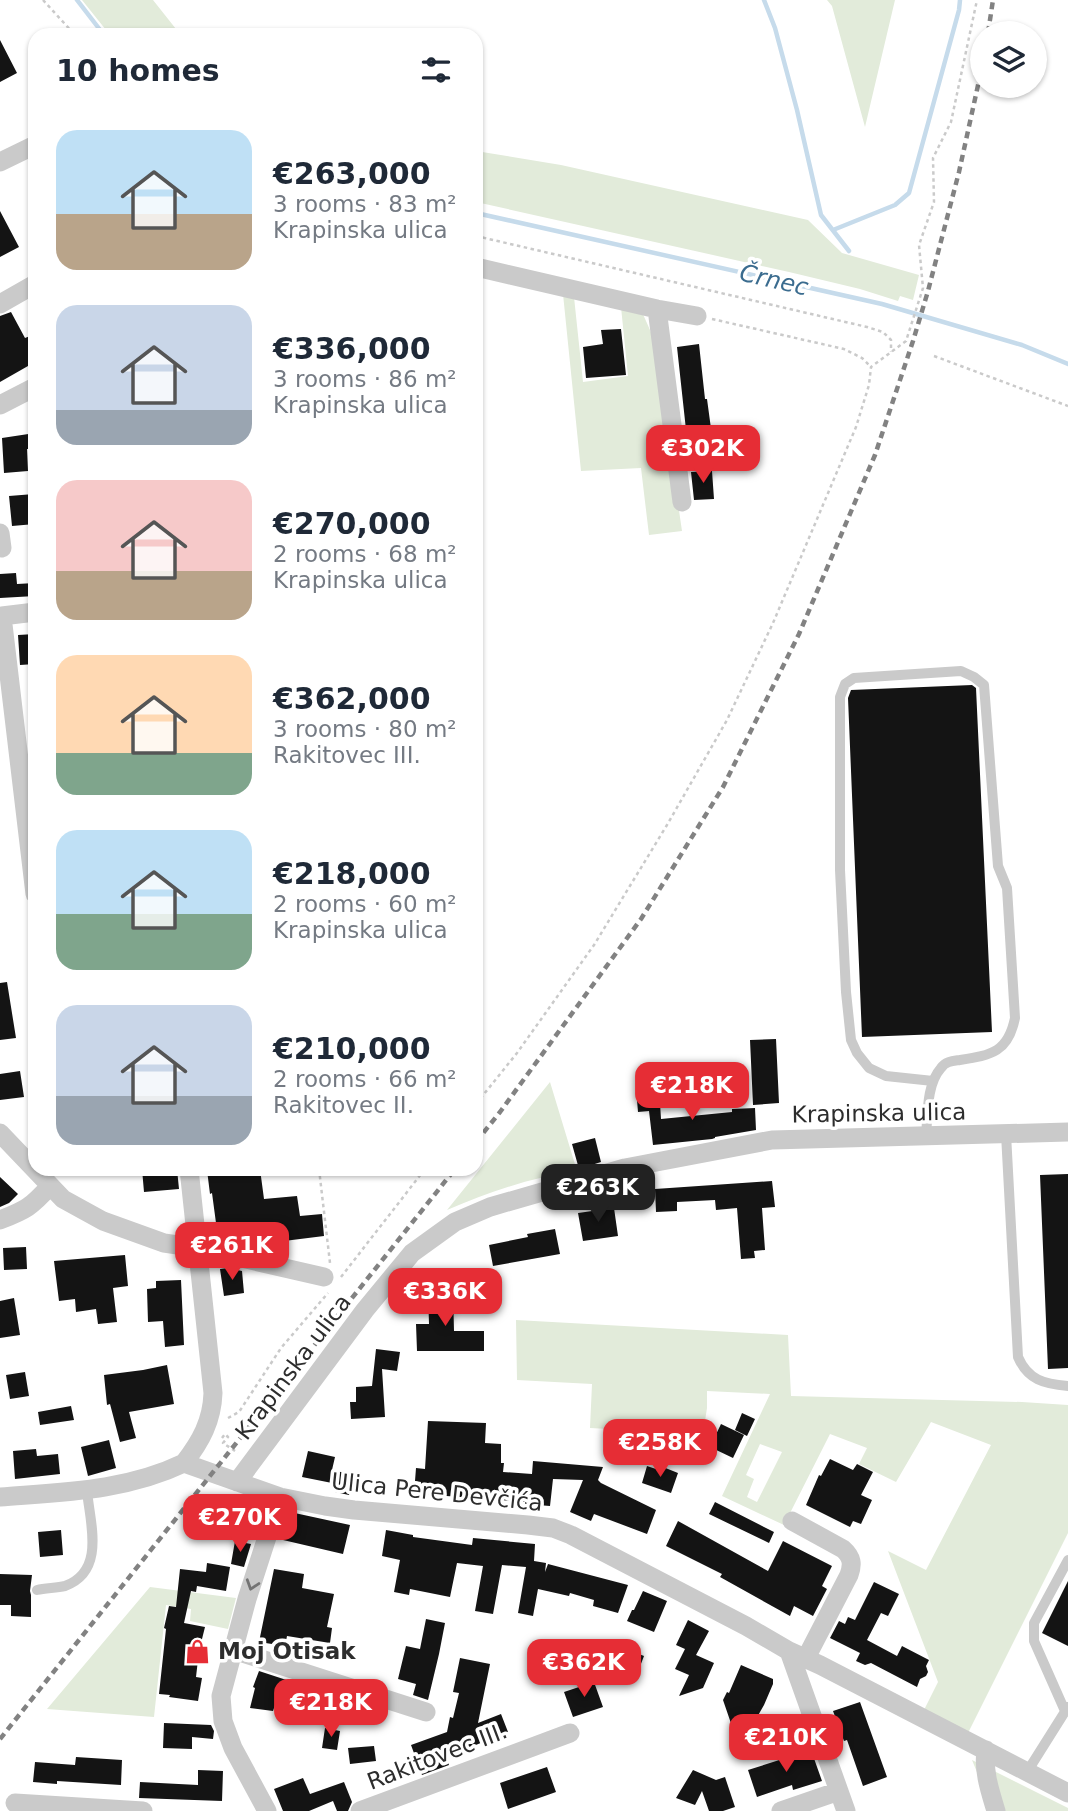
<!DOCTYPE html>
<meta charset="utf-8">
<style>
:root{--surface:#fff;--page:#f6f6f7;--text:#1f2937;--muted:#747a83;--accent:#e62d35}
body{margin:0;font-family:"DejaVu Sans",sans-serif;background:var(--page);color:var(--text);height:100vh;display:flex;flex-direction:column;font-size:26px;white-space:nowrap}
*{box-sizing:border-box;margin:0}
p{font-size:23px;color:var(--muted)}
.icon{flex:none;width:38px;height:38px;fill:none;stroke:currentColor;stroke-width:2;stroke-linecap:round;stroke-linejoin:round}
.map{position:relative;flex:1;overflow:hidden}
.panel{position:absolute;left:28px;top:28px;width:455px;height:1148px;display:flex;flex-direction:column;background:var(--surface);border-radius:21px;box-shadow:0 2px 5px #0004}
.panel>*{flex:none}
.fabs{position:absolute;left:970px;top:21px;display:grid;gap:14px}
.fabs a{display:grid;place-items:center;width:77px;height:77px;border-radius:50%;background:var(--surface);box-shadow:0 2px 5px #0004;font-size:35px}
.price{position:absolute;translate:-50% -60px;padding:0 16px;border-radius:14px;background:var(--accent);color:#fff;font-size:23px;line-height:46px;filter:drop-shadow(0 2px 4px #0008)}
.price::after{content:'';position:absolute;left:50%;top:42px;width:21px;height:16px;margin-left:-10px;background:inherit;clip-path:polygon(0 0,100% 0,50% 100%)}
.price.on{background:#222;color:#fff}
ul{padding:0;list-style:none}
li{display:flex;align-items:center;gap:21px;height:175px;padding:0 28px}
li span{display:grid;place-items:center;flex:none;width:196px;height:140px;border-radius:21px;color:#555}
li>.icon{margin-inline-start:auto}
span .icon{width:84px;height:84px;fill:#fffc;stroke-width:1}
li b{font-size:30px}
h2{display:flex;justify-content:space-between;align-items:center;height:84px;padding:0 28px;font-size:30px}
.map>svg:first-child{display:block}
</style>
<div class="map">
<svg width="1068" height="1811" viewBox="0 0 1068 1811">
<rect width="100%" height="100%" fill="#fff"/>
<!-- green -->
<path fill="#e2ebda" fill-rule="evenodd" d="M82 0H153L176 29 185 35H110Z
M827 0H895L865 127 832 6Z
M476 151 561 165 808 220 842 253 919 275 913 300 900 296 898 301 860 289 789 272 476 202Z
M563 294 574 297 583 382 628 376 621 307 642 312 654 339 682 531 649 535 641 468 581 471Z
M550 1082 577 1171C532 1177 489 1192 447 1210Z
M516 1320 788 1335 791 1396 1022 1402 1068 1405V1533L968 1733 924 1710 938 1682 888 1551 926 1570 991 1445 931 1422 896 1482 859 1464 867 1448 830 1434 784 1525 722 1496 770 1394 707 1391V1408L703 1434 590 1428 592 1384 517 1380ZM760 1444 782 1452 757 1502 747 1497 754 1479 746 1475Z
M150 1587 236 1598 228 1629 190 1621 191 1609 166 1605 154 1717 47 1709Z
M972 1760 1068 1808V1811H993Z"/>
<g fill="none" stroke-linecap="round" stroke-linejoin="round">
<!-- stream -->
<path stroke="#c6dbeb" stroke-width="4.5" d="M77 0 104 35
M764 0 775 28 797 110 821 215 849 251
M476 213 882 304 1022 345 1068 364
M833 230 895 205 909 193 959 10 960 0"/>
</g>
<!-- building -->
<path fill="#141414" d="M0 40 17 73 0 82Z
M0 211 19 247 0 257Z
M11 312 25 338 35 334V362L0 382V316Z
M621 329 626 375 586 378 583 347 603 344 601 330Z
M699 344 705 399H707L712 436 687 439 677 347Z
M35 433V449H27L28 471 4 473 2 438Z
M712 471 714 499 694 500 691 472Z
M34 494 35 524 12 526 9 496Z
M16 573 17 584 35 583V596L0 598V574Z
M35 634V664L20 665 18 635Z
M972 685 976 688 992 1032 862 1037 848 698 851 690Z
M7 982 16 1038 0 1040V983Z
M776 1039 779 1103 753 1105 750 1040Z
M20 1071 24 1097 0 1100V1074Z
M659 1087 661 1119 732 1112V1109L755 1108 756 1130 715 1137V1138L712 1139 653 1145 649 1111 638 1112 636 1088Z
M595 1138 601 1162 579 1169 572 1144Z
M142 1169H177L179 1189 144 1192Z
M215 1169H260L264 1199 297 1196 300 1216 322 1214 324 1236 284 1241 282 1229 218 1238 212 1193 210 1194 207 1170Z
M1068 1174V1368L1048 1369 1040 1175Z
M0 1177 18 1194 9 1203 0 1207Z
M772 1181 775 1207 762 1208 765 1250 754 1251 755 1258 741 1259 737 1208 716 1210 715 1200 677 1202V1211L656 1212 655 1189Z
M614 1208 618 1236 583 1241 578 1213Z
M555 1229 560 1254 493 1266 489 1245 528 1237 527 1234Z
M26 1247 27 1269 4 1270 3 1248Z
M125 1255 128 1286 113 1288 117 1322 98 1324 96 1309 76 1312 75 1299 59 1301 54 1261Z
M229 1268 242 1271 244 1293 224 1296 220 1269Z
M181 1280 184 1345 165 1347 163 1321 148 1322 147 1289 156 1288V1281Z
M428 1291H453L454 1331H484V1351H417L416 1324H429Z
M14 1298 20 1335 0 1338V1301Z
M376 1349 400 1352 397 1371 382 1369 385 1417 351 1419 350 1402H356V1387L372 1386Z
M167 1365 174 1404 129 1412 136 1438 120 1442 110 1404 107 1405 104 1375 143 1370Z
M25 1372 29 1396 10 1399 6 1375Z
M71 1406 74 1420 40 1425 38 1412Z
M742 1413 755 1419 747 1436 735 1430Z
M428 1421 486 1423 485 1443 501 1444V1463H504L503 1472 532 1474 533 1461 603 1467 598 1480 601 1483 656 1510 647 1534 594 1514 591 1521 570 1512 583 1480 553 1479 550 1506 525 1504V1502L420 1494 421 1482 415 1481 416 1468 425 1469Z
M721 1424 744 1435 733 1458 710 1447Z
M109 1440 116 1468 88 1476 81 1447Z
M36 1449 37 1456 58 1454 60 1474 15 1479 13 1451Z
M308 1451 335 1457 332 1470 354 1475 349 1495 335 1492 337 1484 302 1477Z
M830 1459 853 1470 857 1464 873 1472 861 1495 872 1500 861 1524 853 1521 850 1527 806 1505 819 1475 821 1476Z
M647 1466 662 1471 663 1467 678 1473 671 1493 642 1483Z
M715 1502 774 1532 769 1543 709 1514Z
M290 1512 350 1525 343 1554 283 1540Z
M678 1521 768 1571 783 1541 832 1566 822 1586 827 1589 813 1616 794 1606 790 1616 720 1577 722 1574 666 1546Z
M61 1530 63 1555 40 1557 38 1532Z
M386 1530 413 1535V1537L472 1545 473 1538 535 1544 534 1561 546 1563 545 1572 548 1564 628 1585 618 1613 593 1606 594 1600 570 1593 569 1596 538 1589 533 1616 518 1613 526 1567 502 1565 493 1614 475 1611 483 1566 457 1563 450 1597 410 1589 409 1595 394 1592 400 1560 382 1556Z
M235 1541 251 1544 244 1567 231 1564Z
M207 1563 230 1567 226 1591 197 1586 196 1592 191 1591 184 1623 205 1627 199 1651 196 1677 202 1678 198 1701 169 1697 170 1695 159 1694 166 1629 164 1628 169 1606 176 1607 180 1569 206 1572Z
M274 1569 304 1574 302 1588 334 1594 327 1627 332 1628 330 1643 287 1636 285 1646 259 1642Z
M0 1574 32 1575 30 1591 31 1595V1617L11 1616V1605H0Z
M1068 1581V1646L1042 1633Z
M874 1582 899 1594 888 1616 881 1613 867 1640 897 1656 902 1646 929 1660 926 1666 928 1672 926 1676 920 1679 917 1687 871 1663 865 1665 856 1661 860 1653 830 1638 839 1621 845 1624 848 1617 855 1620Z
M643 1591 667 1601 654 1632 627 1621 632 1610H634Z
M426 1619 445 1623 439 1654 428 1700 413 1695 416 1684 398 1679 406 1646 420 1649Z
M688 1620 709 1631 696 1655 714 1663 703 1688 679 1696 689 1675 675 1669 685 1649 676 1645Z
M622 1647 644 1656 639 1669 617 1659Z
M460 1658 490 1664 478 1723 501 1714 508 1732 446 1757 449 1765 422 1775 411 1745 447 1732 450 1717 453 1718 459 1693 453 1692Z
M741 1665 773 1679V1684L764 1705 744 1740 735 1735 723 1700 727 1692 729 1693Z
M259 1671 326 1693 325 1698 282 1684 273 1711 250 1708 255 1688 253 1687Z
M594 1682 603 1707 573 1717 564 1692Z
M860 1702 887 1777 863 1786 847 1740 844 1741 833 1711Z
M164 1723 211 1725 214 1731 213 1739 192 1737V1749L163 1748Z
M325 1728 340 1731 337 1750 322 1748Z
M374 1746 376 1761 350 1764 348 1748Z
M811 1750 822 1781 793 1790 792 1785 757 1797 748 1770Z
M76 1757 122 1760 121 1785 57 1781V1784L33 1782 35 1762 75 1765Z
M547 1767 556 1792 508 1809 500 1783Z
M198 1770 223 1771 222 1801 139 1798 140 1782 198 1785Z
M693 1770 716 1780 725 1777 735 1807 723 1811H709L702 1791 695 1805 676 1798Z
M303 1778 310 1794 344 1782 352 1802 348 1811H337L333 1801 309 1811H283L274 1789Z"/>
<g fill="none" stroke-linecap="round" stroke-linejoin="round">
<!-- path -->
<path stroke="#cacaca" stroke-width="2.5" stroke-dasharray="3.5 3.5" stroke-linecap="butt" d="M43 0 75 35
M476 236 867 327 883 332 891 340V352
M712 319 844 349 862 358 871 367
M934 356 1068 406
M476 1104 517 1053 594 945 667 825 727 720 773 623 856 427 869 385 871 367 906 341 923 288 919 245 934 202 933 158 951 122 977 0
M319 1169 330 1263
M341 1277 425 1169
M228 1418 239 1412 281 1348 328 1293
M222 1438 225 1434 228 1437 223 1443 238 1453"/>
<!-- service -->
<path stroke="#cacaca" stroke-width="10" d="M1006 1134 1018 1357C1028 1380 1044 1384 1068 1386
M926 1136C928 1115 926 1085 941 1068 946 1061 953 1061 960 1060 992 1055 1008 1052 1015 1018L1007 888 998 866 984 685 974 677 961 671 854 678 845 684 840 697V870L846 992 851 1040 857 1053 869 1068 886 1076 933 1081
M37 1590C45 1588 56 1588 65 1586 106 1571 90 1523 87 1491
M1065 1711 1034 1641V1623L1068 1560
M1027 1772 1068 1707"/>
<!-- minor -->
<path stroke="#cacaca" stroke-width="19" d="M0 162 35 145
M476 267 657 309 697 316
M0 304 35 284
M657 309 682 502
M0 405 35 387
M0 533 2 548
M35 612 2 616 35 894
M0 1133 63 1199 103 1221 164 1243 198 1248 324 1277
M0 1220C26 1210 31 1207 50 1186
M184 1463C201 1441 212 1421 213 1393L189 1169
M237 1482 365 1310 412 1253 455 1222 490 1207 625 1168 772 1140 1068 1132
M0 1497C63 1492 126 1491 184 1463L280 1497 325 1506 354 1510 528 1525 553 1528 571 1535 746 1626 789 1651 820 1665 1068 1793
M792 1521 843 1549C852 1557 853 1564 849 1575L806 1658
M233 1650 426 1712
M789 1651 846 1811
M986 1750C983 1771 990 1791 996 1811
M15 1803 143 1811
M267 1811 233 1748 223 1721 221 1696 247 1599 280 1497
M360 1811 570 1733
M781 1811 839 1791"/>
<!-- rail -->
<path stroke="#828282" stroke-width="4.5" stroke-dasharray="7 5" stroke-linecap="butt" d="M988 33 993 0
M476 1142 500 1112 641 919 723 787 799 634 875 455 913 341 928 291 959 172 982 67
M0 1739 455 1169"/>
</g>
<!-- one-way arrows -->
<defs><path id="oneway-chevron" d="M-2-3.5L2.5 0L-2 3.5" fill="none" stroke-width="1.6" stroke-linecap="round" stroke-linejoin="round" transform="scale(1.75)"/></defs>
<use stroke="#747474" href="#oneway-chevron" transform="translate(252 1585) rotate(108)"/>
<!-- icons -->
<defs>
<symbol id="shop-bare" viewBox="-9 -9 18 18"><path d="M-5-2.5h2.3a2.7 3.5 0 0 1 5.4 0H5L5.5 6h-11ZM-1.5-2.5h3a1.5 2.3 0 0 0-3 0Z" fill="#e62d35" stroke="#fff" stroke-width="2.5" paint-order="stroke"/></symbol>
</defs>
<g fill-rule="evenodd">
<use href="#shop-bare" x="180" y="1634" width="35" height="35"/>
</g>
<g text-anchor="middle" stroke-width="7" stroke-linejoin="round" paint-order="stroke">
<!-- street labels -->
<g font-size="23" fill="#2d2d2d" stroke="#fff">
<text transform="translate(879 1113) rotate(-1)" y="8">Krapinska ulica</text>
<text transform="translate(293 1367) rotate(-53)" y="8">Krapinska ulica</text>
<text transform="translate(437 1492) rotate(6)" y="8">Ulica Pere Devčića</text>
<text transform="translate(437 1756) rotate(-21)" y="8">Rakitovec III.</text>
</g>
<!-- poi labels -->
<g font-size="23" font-weight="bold" fill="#2d2d2d" stroke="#fff" text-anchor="start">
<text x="218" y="1659">Moj Otisak</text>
</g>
<!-- water labels -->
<g font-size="24" font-style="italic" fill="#3b6c8f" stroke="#fff">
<text transform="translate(774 280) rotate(13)" y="8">Črnec</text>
</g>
</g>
</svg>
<div class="fabs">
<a><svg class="icon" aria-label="layers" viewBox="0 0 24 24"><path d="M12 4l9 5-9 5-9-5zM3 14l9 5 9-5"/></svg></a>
</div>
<b class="price" style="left:703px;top:485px">€302K</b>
<b class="price" style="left:692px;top:1122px">€218K</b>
<b class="price on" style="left:598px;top:1224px">€263K</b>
<b class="price" style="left:232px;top:1282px">€261K</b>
<b class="price" style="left:445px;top:1328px">€336K</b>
<b class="price" style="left:660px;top:1479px">€258K</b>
<b class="price" style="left:240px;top:1554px">€270K</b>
<b class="price" style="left:584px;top:1699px">€362K</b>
<b class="price" style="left:331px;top:1739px">€218K</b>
<b class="price" style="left:786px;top:1774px">€210K</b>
<section class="panel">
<h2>10 homes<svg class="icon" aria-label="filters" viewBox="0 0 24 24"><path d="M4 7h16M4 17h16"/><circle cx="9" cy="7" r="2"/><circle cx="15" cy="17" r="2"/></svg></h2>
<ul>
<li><span style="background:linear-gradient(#bfe0f5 60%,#b9a48a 0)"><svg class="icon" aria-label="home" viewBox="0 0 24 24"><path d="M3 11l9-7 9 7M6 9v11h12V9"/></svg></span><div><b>€263,000</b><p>3 rooms · 83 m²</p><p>Krapinska ulica</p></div></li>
<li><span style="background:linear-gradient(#c9d6e8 75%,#9aa5b1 0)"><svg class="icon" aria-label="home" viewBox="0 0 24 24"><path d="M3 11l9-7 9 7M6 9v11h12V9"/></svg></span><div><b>€336,000</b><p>3 rooms · 86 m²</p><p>Krapinska ulica</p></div></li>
<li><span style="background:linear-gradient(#f6c9c9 65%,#b9a48a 0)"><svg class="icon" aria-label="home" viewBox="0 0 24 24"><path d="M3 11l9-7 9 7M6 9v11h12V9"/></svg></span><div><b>€270,000</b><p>2 rooms · 68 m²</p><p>Krapinska ulica</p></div></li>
<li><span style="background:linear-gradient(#ffd9b3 70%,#7fa58c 0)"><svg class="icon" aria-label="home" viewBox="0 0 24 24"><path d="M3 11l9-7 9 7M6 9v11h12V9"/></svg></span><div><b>€362,000</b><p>3 rooms · 80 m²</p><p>Rakitovec III.</p></div></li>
<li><span style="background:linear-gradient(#bfe0f5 60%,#7fa58c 0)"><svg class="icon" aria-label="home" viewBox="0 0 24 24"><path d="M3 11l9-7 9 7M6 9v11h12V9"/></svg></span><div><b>€218,000</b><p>2 rooms · 60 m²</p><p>Krapinska ulica</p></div></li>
<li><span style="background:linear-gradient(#c9d6e8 65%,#9aa5b1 0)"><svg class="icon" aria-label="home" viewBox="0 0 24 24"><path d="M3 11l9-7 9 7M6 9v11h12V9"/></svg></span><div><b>€210,000</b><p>2 rooms · 66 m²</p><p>Rakitovec II.</p></div></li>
</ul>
</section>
</div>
